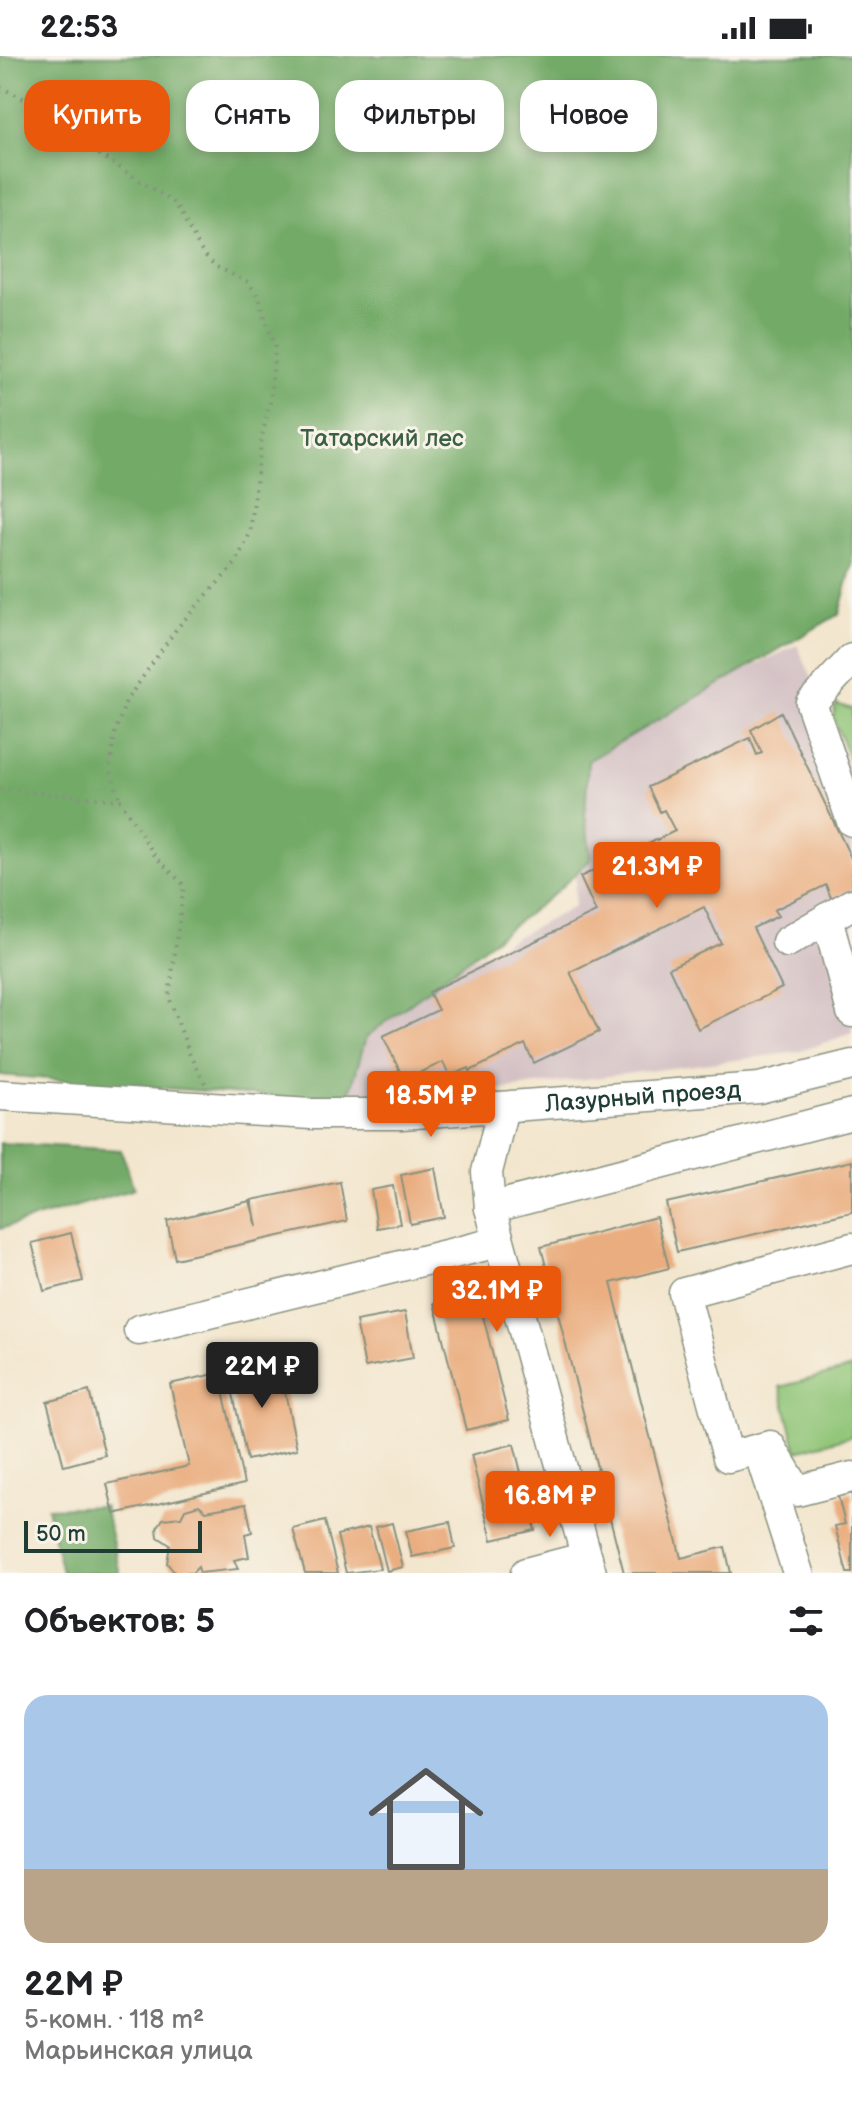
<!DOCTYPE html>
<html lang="ru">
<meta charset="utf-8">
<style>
:root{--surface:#fff;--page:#f6f6f6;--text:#202124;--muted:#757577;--accent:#ea580c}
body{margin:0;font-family:"Balsamiq Sans",sans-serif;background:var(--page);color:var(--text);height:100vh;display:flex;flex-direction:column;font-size:30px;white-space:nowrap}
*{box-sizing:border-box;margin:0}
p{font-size:26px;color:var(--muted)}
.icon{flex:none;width:44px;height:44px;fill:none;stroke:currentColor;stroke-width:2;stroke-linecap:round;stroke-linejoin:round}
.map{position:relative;height:1517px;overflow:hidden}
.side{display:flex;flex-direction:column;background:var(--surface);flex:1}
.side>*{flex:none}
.banner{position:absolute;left:24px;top:24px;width:804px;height:72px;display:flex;gap:16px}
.scale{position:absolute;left:24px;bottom:20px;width:178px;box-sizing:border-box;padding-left:8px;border:4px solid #1f3d34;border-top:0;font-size:22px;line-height:28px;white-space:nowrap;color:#1f3d34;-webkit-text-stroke:6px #f7f3e8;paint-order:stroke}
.price{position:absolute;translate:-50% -68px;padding:0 18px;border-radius:8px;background:var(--accent);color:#fff;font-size:26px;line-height:52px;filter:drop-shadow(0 2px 4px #0008)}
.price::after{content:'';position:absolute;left:50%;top:48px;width:24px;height:18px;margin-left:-12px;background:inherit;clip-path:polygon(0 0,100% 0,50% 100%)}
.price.active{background:#222;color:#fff}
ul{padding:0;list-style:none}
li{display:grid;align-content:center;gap:16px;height:424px;padding:0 24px}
li span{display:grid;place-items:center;height:248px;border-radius:24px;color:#555}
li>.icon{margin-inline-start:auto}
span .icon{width:144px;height:144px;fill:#fffc;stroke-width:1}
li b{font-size:34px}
h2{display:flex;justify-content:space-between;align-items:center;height:96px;padding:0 24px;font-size:34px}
.pill{padding:0 28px;border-radius:24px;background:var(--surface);box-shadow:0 4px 12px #0003;font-size:28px;line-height:72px}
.pill.active{background:var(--accent);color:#fff}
.status{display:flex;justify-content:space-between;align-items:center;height:56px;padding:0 40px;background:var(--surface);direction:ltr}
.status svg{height:22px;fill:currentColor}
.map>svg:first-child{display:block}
</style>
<div class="status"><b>22:53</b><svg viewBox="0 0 49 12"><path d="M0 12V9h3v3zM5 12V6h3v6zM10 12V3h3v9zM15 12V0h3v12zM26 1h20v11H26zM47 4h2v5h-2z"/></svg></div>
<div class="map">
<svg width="852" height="1517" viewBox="0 0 852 1517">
<rect width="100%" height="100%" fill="#f7f3e8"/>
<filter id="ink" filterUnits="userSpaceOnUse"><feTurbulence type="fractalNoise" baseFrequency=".0125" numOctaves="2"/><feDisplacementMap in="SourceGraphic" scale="16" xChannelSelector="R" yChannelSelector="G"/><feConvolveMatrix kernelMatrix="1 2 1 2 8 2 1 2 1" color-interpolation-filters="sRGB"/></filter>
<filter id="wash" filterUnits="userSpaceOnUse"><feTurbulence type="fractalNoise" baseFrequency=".006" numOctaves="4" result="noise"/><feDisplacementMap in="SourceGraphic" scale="32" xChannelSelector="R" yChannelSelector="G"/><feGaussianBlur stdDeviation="1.8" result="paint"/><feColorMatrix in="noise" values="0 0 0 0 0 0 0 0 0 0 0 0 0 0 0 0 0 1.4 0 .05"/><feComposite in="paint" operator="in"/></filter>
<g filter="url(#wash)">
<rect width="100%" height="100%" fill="#f3e6ce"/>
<!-- industrial -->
<path fill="#d2bec2" d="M797 589 832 666 852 724V977L798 996 467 1038 353 1043 349 967 574 851 583 693Z"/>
<!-- green -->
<path fill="#8fc476" stroke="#578055" stroke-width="2" d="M836 648 852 653V711L833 661Z
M852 1312V1380L797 1395 780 1331Z"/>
<!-- forest -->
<path fill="#73aa67" stroke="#49744e" stroke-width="2" d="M0 0H852V509L839 558 588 705 585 759 591 803 555 837 366 981 350 1037 316 1044 0 1019Z
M0 1087 121 1094 134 1133 0 1173Z
M104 1450 120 1517H62L47 1452Z"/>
<g id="blocks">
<!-- building -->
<path fill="#eaad7f" d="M781 656 852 804V833L831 842 826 829 774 854 778 860 753 872 782 932 698 973 669 912 721 887 704 851 570 916 599 976 534 1007 525 988 470 1015 469 1012 450 1020 443 1006 404 1024 383 980 438 954 429 936 596 856 580 821 675 775 664 754 660 756 648 731 750 682 757 699 762 697 751 674Z
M852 1105V1156L677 1196 666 1147Z
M435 1112 444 1161 410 1168 401 1119Z
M340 1126 347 1165 175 1203 167 1165 250 1145 257 1171 252 1144Z
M393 1130 400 1168 377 1172 371 1134Z
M656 1161 669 1212 611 1227 681 1502 725 1491 731 1517H624L541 1191Z
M71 1177 83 1225 44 1235 32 1187Z
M477 1236 509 1364 466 1374 434 1247Z
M405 1256 413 1302 365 1311 356 1265Z
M278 1303 297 1393 247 1404 228 1314Z
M219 1317 244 1428 114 1458 107 1428 189 1410 170 1328Z
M89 1335 105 1399 64 1410 47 1346Z
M514 1388 535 1474 492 1484 471 1399Z
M852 1437V1517H847L835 1470 845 1468 838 1440Z
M246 1448 252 1476 245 1478 249 1501 234 1504 238 1513 200 1517 198 1511 192 1517H175L167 1507 170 1489 158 1481 157 1472 163 1463 181 1461 185 1453 199 1449 206 1455Z
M325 1465 338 1517H305L293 1473Z
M450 1466 455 1492 412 1501 406 1475Z
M392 1467 403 1511 387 1515 376 1471Z
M369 1471 380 1513 346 1517 337 1479Z"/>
</g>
</g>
<g filter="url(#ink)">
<use href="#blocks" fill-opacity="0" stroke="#899281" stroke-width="2"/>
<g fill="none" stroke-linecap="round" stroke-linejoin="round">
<defs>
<g id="minor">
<path d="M852 603 811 647 852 765"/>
<path d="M827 862 852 956"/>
<path d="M787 886 852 848"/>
<path id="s1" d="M0 1039 311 1058H401L759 1032 852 1009"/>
<path d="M503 1052 487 1116 490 1152 591 1517"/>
<path d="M490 1152 852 1058"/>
<path d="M852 1192 684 1237 728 1401 770 1390 797 1435 852 1421"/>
<path d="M139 1274 499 1186"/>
<path d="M759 1395 798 1517"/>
<path d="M526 1517 587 1501"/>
</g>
</defs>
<!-- minor casing -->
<use href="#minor" stroke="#899281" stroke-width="33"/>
<!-- path -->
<path stroke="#899281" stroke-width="4" stroke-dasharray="2 6" stroke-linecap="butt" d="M0 31 38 50 97 97 176 148 202 196 215 210 248 226 259 242 275 292 270 346 262 380 250 477 235 508 177 572 126 645 115 677 110 712 120 744
M0 733 120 744 155 800 184 829 169 941 191 1002 205 1027"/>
<!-- minor -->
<use href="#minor" stroke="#fff" stroke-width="30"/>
</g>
</g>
<g text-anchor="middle" stroke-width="6" stroke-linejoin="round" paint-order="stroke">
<!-- park labels -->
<g font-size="24" fill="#3b5f44" stroke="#f7f3e8">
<text x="382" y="390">Татарский лес</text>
</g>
<!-- street labels -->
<g font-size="24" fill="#1f3d34" stroke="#f7f3e8">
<text dy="8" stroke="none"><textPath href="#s1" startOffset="644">Лазурный проезд</textPath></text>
</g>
</g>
</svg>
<div class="scale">50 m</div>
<b class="price" style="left:657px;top:854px">21.3M ₽</b>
<b class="price" style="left:431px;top:1083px">18.5M ₽</b>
<b class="price" style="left:497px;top:1278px">32.1M ₽</b>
<b class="price active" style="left:262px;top:1354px">22M ₽</b>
<b class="price" style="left:550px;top:1483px">16.8M ₽</b>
<div class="banner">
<a class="pill active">Купить</a>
<a class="pill">Снять</a>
<a class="pill">Фильтры</a>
<a class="pill">Новое</a>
</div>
</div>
<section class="side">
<h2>Объектов: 5<svg class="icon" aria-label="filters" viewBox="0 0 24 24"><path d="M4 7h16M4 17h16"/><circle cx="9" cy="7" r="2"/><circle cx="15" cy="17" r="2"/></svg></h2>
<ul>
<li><span style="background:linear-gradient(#a9c7e8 70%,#b9a48a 0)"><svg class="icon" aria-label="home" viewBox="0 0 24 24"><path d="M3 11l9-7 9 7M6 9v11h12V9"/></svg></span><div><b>22M ₽</b><p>5-комн. · 118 m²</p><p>Марьинская улица</p></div></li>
</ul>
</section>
